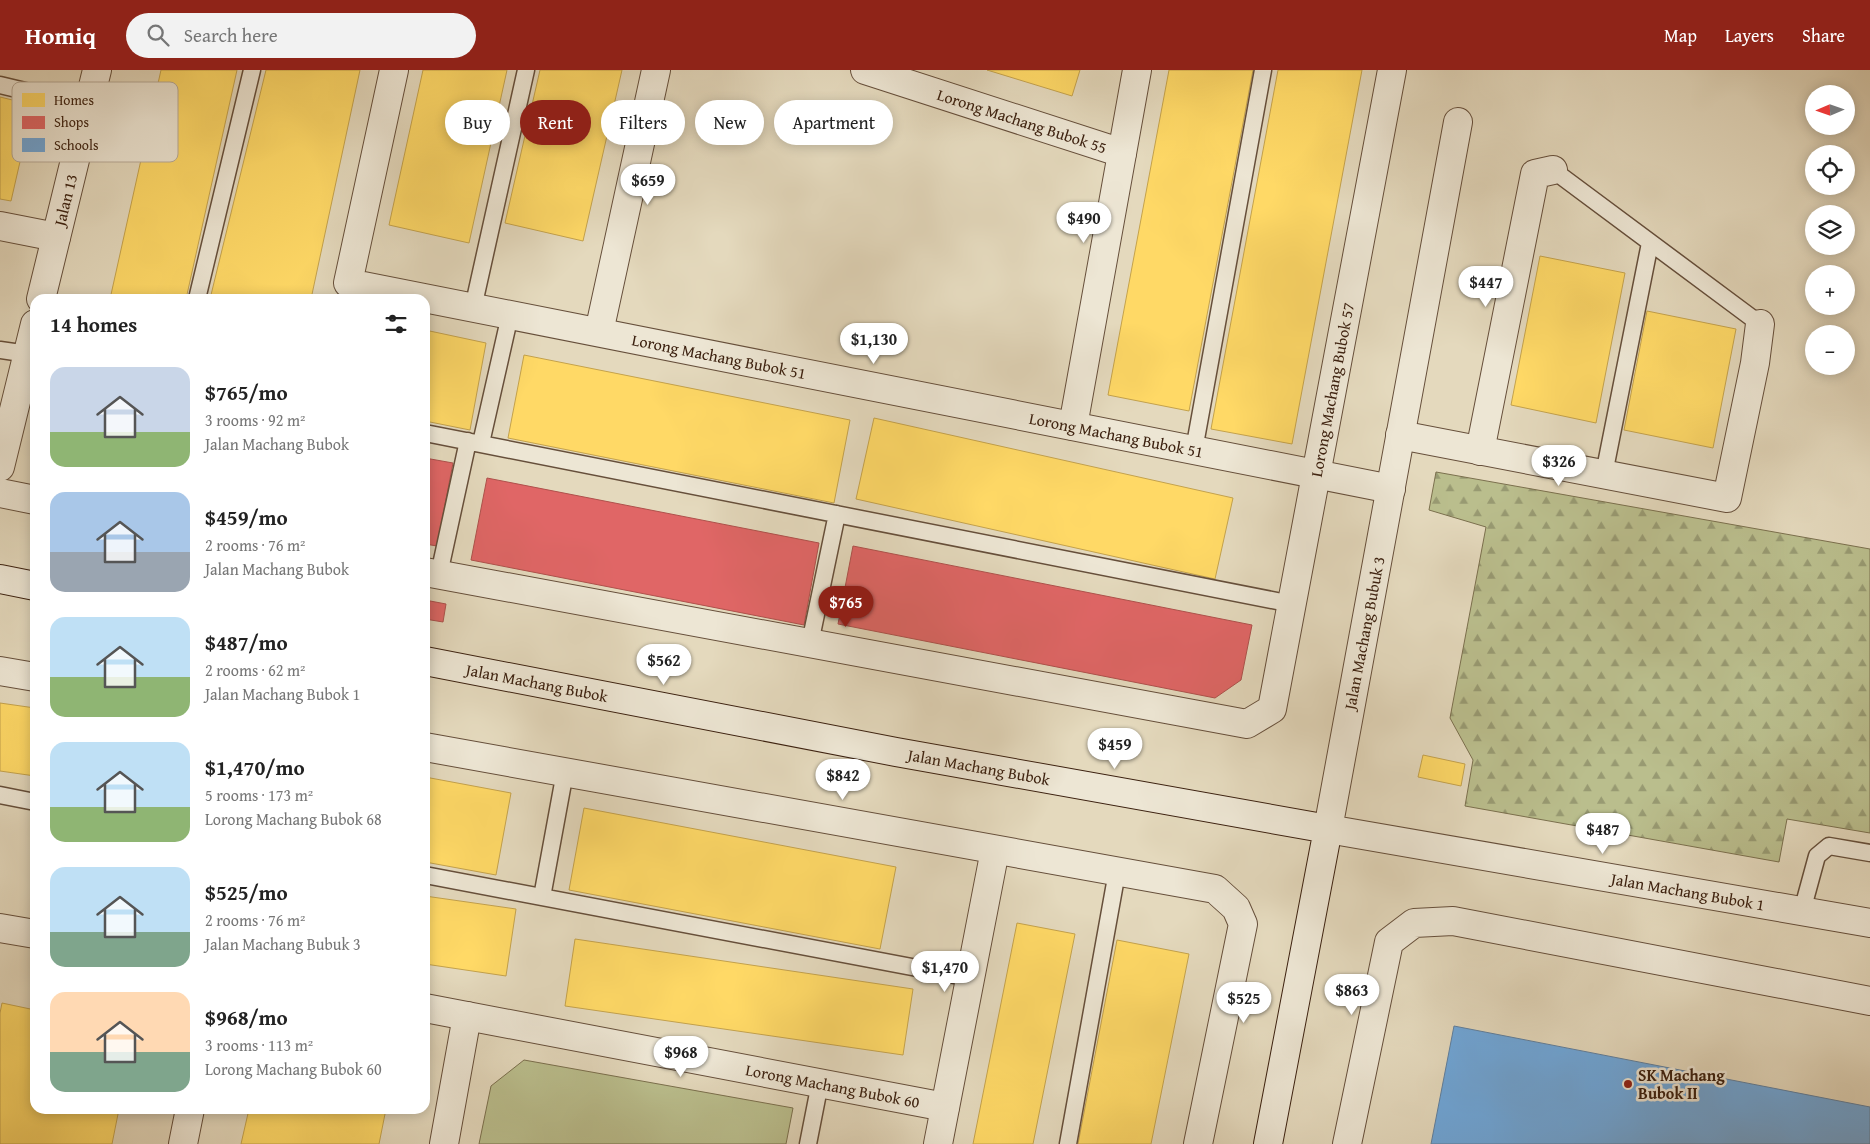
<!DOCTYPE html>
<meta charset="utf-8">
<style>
:root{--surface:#fff;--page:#f2f2f2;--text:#222;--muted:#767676;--accent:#8f2418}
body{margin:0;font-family:"Gentium Book Plus",serif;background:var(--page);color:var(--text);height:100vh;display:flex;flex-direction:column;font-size:19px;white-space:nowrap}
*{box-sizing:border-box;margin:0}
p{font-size:16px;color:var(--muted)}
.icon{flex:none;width:28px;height:28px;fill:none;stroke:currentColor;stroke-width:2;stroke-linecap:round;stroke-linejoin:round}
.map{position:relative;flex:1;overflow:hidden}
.details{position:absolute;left:30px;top:224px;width:400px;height:820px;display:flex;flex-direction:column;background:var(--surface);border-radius:15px;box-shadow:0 2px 12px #0003}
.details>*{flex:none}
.banner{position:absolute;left:445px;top:30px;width:475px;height:45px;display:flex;gap:10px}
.needle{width:32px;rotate:268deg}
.buttons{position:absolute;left:1805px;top:15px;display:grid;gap:10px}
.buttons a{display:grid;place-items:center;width:50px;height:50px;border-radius:50%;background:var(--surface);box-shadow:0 2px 12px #0003;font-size:25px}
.price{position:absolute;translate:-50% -42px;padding:0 11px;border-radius:18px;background:#fff;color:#222;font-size:16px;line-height:32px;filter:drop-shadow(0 1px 2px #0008)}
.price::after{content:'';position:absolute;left:50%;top:30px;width:15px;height:11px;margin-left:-8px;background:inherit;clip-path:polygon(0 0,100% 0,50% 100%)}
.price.current{background:var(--accent);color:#fff}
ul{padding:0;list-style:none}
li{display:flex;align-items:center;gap:15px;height:125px;padding:0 20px}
li span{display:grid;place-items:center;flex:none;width:140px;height:100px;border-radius:15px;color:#555}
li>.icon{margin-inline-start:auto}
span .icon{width:60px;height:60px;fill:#fffc;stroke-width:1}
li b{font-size:21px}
h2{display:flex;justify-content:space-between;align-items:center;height:60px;padding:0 20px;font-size:21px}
.tag{padding:0 18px;border-radius:22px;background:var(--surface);box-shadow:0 2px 12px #0003;font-size:18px;line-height:45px}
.tag.current{background:var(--accent);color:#fff}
header{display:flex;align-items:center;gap:30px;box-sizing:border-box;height:70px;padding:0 25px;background:var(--accent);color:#fff}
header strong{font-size:24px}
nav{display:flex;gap:28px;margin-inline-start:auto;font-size:18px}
.search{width:350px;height:45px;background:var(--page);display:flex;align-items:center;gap:12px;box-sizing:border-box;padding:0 18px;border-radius:28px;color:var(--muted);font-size:19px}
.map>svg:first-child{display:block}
</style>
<header>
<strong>Homiq</strong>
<div class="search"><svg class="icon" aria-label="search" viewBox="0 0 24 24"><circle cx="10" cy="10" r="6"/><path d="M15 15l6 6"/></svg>Search here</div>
<nav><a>Map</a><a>Layers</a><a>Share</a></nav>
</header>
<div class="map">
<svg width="1870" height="1074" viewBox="0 0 1870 1074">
<defs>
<pattern id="forest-firs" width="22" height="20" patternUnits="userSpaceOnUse" patternTransform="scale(1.25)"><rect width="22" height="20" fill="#babe8d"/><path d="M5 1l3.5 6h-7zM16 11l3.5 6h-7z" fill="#989a72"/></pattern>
</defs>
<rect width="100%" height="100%" fill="#e4d9bd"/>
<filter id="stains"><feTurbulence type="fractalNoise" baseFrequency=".004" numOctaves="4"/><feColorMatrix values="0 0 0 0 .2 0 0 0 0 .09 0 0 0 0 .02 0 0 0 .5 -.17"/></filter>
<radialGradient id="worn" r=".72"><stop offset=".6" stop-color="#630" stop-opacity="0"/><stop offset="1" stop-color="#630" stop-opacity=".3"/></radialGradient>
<!-- green -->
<path fill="#babe8d" stroke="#7b704e" d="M524 990 793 1038 786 1074H479L491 1016Z"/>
<!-- forest -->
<path fill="url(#forest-firs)" stroke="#7b704e" d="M1436 402 1870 479V763L1787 749 1779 792 1465 736 1473 690 1450 648 1486 457 1429 440Z"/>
<!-- homes -->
<path fill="#ffd966" stroke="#c4a24c" d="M161 0H237L186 229H110Z
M266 0H360L311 229H210Z
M423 0H507L469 173 389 155Z
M540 0H622L583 171 505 153Z
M987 0H1080L1072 26Z
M1169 0H1253L1189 341 1108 325Z
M1278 0H1362L1292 374 1211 359Z
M0 27 33 35 11 131 0 129Z
M1540 186 1625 203 1596 353 1511 335Z
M1647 241 1736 259 1713 378 1624 360Z
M425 260 486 273 470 360 425 351Z
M524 285 850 350 834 433 508 368Z
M874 348 1233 428 1215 509 856 429Z
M0 633 35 638V706L0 701Z
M1423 685 1465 694 1461 716 1418 707Z
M425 707 511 723 496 805 425 792Z
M584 738 896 797 880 879 569 820Z
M425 826 516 839 506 906 425 894Z
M1017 853 1075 864 1033 1074H973Z
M575 869 913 919 903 985 565 936Z
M1117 870 1189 884 1151 1074H1078Z
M2 933 35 940V1039H119L112 1074H0V943Z
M249 1039H386L379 1074H241Z"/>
<!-- shops -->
<path fill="#e06666" stroke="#af514c" d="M425 388 453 393 437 476 425 474Z
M487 408 819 473 804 555 471 490Z
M853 476 1252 555 1241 610 1215 628 838 554Z
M425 530 446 534 443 552 425 549Z"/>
<!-- schools -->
<path fill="#6fa8dc" stroke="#60809f" d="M1454 956 1870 1037V1074H1431Z"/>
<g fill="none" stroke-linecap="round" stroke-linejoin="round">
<defs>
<path id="service" d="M0 15 88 36
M1553 100 1760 254
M197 229 252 0
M473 238 526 0
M0 280 35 285
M425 363 1292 534
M481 373 510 245
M1194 380 1263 0
M1604 404 1650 173
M439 504 468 371
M810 573 837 444
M0 725 35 732
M425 805 970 908
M542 827 565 702
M1802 841 1817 786 1829 776 1870 783
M808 1074 820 1013
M1068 1074 1117 802"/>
<g id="minor">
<path id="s1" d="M394 0 348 213 1391 419"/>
<path id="s2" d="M865 0 1122 83"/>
<path id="s3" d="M1458 52 1328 759 1870 853"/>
<path d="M0 156 56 167"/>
<path id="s4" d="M41 229 97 0"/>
<path d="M599 262 656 0"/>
<path d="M1073 356 1137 0"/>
<path d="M1400 365 1727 428 1755 293 1760 254"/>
<path d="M1480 381 1535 104 1553 100"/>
<path d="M0 397 35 254"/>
<path d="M0 423 35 430"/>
<path id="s5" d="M425 502 1247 654 1272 639 1392 0"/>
<path d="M0 601 35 607"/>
<path d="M425 677 1215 819 1236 838 1243 854 1198 1074"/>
<path d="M0 858 35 864"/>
<path id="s6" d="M425 938 945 1037"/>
<path d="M183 1074 190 1039"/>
<path d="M444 1074 467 946"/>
<path d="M938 1074 995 780"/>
<path d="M1347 1074 1389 872 1414 853 1453 851 1870 931"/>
</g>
<g id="secondary">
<path d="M0 509 35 516"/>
<path id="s7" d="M425 591 896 682 1328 759 1268 1074"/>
</g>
</defs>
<!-- service casing -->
<use href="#service" stroke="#664f3b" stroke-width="19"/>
<!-- minor casing -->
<use href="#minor" stroke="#664f3b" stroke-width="30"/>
<!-- secondary casing -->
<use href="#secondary" stroke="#3c2110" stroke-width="30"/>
<!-- service -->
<use href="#service" stroke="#ede6d4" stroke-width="16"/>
<!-- minor -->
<use href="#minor" stroke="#ede6d4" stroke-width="28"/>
<!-- secondary -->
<use href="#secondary" stroke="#ede6d4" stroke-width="28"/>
</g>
<!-- markers -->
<circle fill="#8f2418" stroke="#ede6d4" stroke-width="2" cx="1628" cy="1014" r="5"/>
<g text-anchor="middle" stroke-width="5" stroke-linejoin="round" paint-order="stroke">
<!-- street labels -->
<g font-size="16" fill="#3c2110" stroke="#ede6d4">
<text dy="6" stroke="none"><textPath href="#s2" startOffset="165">Lorong Machang Bubok 55</textPath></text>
<text dy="6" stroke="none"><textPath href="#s4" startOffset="102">Jalan 13</textPath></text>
<text dy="6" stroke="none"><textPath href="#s1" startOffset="596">Lorong Machang Bubok 51</textPath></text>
<text dy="6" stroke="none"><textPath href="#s5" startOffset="1190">Lorong Machang Bubok 57</textPath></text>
<text dy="6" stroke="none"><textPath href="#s1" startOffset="1001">Lorong Machang Bubok 51</textPath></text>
<text transform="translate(1364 563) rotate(-79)" y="6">Jalan Machang Bubuk 3</text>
<text dy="6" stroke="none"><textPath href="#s7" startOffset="114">Jalan Machang Bubok</textPath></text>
<text dy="6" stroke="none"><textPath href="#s7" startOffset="564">Jalan Machang Bubok</textPath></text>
<text dy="6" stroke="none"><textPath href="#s3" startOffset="1084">Jalan Machang Bubok 1</textPath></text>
<text dy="6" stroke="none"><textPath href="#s6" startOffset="415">Lorong Machang Bubok 60</textPath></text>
</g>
<!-- poi labels -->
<g font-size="16" font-weight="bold" fill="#3c2110" stroke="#ede6d4" text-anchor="start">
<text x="1638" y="1011">SK Machang<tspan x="1638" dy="18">Bubok II</tspan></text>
</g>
</g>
<!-- legend -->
<rect x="12" y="12" width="166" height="80" rx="8" fill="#ede6d4" stroke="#b8ab99" stroke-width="1"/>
<rect x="22" y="23" width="23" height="14" fill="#ffd966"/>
<rect x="22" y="46" width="23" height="13" fill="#e06666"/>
<rect x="22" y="68" width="23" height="14" fill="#6fa8dc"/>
<g font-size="14" fill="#3c2110">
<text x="54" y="35">Homes</text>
<text x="54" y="57">Shops</text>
<text x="54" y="80">Schools</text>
</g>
<rect width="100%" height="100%" filter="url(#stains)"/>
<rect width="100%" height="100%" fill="url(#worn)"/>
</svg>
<div class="buttons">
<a><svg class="needle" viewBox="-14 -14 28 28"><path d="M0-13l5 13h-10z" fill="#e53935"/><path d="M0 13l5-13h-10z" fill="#767676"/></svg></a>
<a><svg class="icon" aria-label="locate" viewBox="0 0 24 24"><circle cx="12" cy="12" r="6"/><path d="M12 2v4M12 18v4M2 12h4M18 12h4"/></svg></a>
<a><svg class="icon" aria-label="layers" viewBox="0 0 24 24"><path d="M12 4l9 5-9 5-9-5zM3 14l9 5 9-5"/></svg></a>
<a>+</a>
<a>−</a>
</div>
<b class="price" style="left:648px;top:136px">$659</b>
<b class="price" style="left:1084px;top:174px">$490</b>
<b class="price" style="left:1486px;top:238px">$447</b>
<b class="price" style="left:874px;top:295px">$1,130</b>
<b class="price" style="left:1559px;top:417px">$326</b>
<b class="price current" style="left:846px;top:558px">$765</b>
<b class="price" style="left:664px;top:616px">$562</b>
<b class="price" style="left:1115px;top:700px">$459</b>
<b class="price" style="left:843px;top:731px">$842</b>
<b class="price" style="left:1603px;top:785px">$487</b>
<b class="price" style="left:945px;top:923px">$1,470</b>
<b class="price" style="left:1352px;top:946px">$863</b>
<b class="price" style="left:1244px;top:954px">$525</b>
<b class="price" style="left:681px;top:1008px">$968</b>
<div class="banner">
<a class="tag">Buy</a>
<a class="tag current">Rent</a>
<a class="tag">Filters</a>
<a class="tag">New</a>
<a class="tag">Apartment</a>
</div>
<section class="details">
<h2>14 homes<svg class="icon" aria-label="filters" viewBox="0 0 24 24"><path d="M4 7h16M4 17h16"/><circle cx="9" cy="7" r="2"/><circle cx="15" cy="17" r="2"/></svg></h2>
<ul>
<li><span style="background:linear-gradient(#c9d6e8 65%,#8fb573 0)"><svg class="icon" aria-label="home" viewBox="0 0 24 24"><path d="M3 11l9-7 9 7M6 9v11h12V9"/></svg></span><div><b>$765/mo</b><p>3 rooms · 92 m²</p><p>Jalan Machang Bubok</p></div></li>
<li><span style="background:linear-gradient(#a9c7e8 60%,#9aa5b1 0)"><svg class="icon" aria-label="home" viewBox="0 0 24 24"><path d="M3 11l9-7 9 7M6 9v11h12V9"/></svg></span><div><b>$459/mo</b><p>2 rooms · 76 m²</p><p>Jalan Machang Bubok</p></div></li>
<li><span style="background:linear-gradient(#bfe0f5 60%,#8fb573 0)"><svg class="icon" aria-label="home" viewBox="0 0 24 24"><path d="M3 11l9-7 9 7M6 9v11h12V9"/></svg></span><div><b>$487/mo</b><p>2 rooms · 62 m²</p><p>Jalan Machang Bubok 1</p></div></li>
<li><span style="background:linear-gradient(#bfe0f5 65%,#8fb573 0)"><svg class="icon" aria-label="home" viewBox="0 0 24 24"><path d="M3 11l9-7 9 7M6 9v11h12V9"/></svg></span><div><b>$1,470/mo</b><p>5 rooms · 173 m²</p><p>Lorong Machang Bubok 68</p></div></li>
<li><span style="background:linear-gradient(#bfe0f5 65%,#7fa58c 0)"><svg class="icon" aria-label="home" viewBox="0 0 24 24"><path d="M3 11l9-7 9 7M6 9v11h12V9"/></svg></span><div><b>$525/mo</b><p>2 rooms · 76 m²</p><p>Jalan Machang Bubuk 3</p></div></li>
<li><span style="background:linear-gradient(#ffd9b3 60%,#7fa58c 0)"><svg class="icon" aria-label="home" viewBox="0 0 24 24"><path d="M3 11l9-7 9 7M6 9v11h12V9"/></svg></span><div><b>$968/mo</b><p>3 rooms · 113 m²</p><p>Lorong Machang Bubok 60</p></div></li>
</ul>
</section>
</div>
